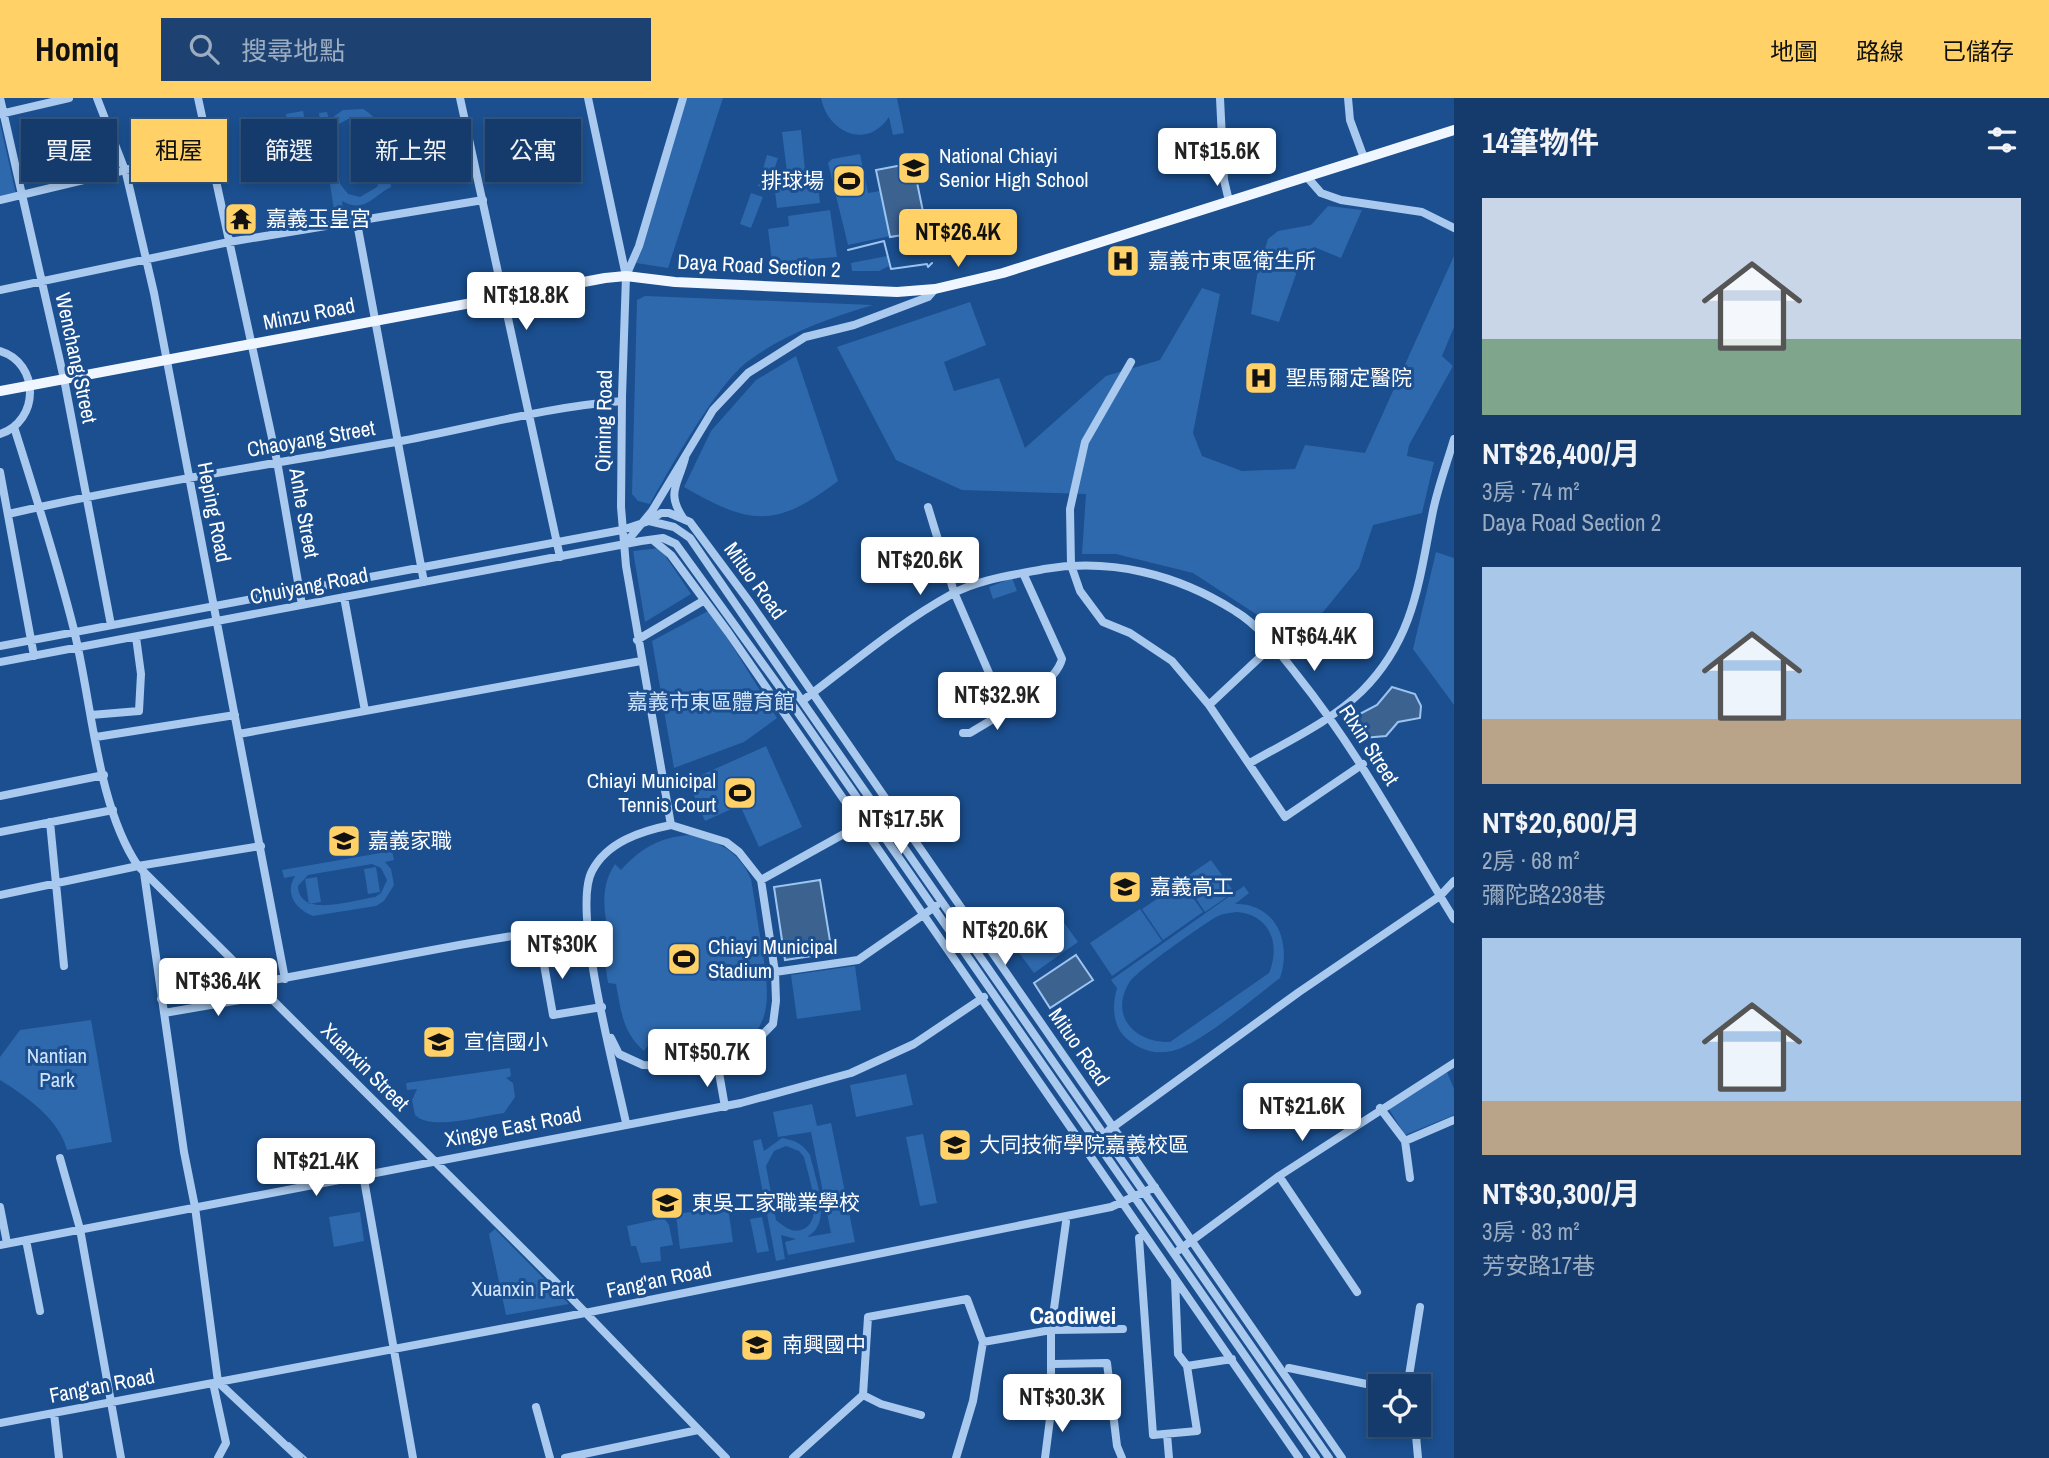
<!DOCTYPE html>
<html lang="zh-TW">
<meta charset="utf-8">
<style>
:root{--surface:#143b6b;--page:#1d4271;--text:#f1f3f6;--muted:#9dadc1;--line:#33557e;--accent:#ffd166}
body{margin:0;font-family:"Archivo Narrow","Noto Sans TC",sans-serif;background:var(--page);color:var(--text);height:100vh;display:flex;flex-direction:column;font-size:26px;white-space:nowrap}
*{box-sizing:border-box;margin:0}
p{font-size:23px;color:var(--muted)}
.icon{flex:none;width:38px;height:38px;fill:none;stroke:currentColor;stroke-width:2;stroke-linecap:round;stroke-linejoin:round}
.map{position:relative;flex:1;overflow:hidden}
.side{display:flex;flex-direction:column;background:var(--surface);width:595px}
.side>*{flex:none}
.banner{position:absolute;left:21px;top:21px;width:665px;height:63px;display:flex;gap:14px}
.controls{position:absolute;left:1368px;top:1276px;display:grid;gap:14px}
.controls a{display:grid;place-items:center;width:63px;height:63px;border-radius:0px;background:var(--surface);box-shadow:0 4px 10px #0003,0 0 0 2px var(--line);font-size:35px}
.price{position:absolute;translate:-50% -60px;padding:0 16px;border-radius:7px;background:#fff;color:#222;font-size:23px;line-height:46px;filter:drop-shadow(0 2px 4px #0008)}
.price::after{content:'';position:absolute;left:50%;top:42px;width:21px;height:16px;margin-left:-10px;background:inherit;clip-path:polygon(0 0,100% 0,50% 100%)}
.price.selected{background:var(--accent);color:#111}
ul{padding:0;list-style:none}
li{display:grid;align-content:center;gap:14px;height:371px;padding:0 28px}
li span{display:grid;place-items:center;height:217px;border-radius:0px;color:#555}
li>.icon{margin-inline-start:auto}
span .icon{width:126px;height:126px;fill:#fffc;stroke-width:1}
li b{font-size:30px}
h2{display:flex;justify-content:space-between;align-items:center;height:84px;padding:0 28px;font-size:30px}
.pill{padding:0 24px;border-radius:0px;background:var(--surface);box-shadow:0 4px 10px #0003,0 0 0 2px var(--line);font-size:24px;line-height:63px}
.pill.selected{background:var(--accent);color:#111}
header{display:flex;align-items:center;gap:42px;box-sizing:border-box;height:98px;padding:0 35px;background:var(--accent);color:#111}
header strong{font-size:33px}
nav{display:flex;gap:38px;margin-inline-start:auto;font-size:24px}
.search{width:490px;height:63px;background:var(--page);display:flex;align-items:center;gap:18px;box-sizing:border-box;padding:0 24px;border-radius:0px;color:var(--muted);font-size:26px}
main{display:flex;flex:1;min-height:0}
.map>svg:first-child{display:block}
</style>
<header>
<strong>Homiq</strong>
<div class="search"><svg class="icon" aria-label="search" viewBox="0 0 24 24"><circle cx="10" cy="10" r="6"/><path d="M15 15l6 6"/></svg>搜尋地點</div>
<nav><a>地圖</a><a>路線</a><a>已儲存</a></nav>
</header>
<main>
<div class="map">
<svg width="1454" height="1360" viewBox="0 0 1454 1360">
<rect width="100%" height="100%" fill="#1b4f8f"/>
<!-- green -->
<path fill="#2e69ad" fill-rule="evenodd" d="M687 0H723L668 170 636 165Z
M821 0H897L904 35 893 37 889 19C867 52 828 35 821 0Z
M363 11C389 25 388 62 391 89 374 97 365 116 342 103L343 110 334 112 319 15 327 14 329 22 343 12ZM348 21C355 20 364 20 369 27 376 35 382 80 377 89L360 99 348 96 340 86 332 40 337 27Z
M303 13 308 38 291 41 286 16Z
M0 25 16 96 0 100Z
M801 32 805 72 816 71 820 105 777 110 773 77 768 91 758 88 767 57 778 60 773 75 787 74 782 34Z
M860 56 868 95 880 93 890 138 848 147 828 65 832 61Z
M751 95 763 99 751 130 740 126Z
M1328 108 1362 112 1341 160 1314 149 1306 166 1300 165 1279 224 1251 216 1257 177 1268 141 1278 133 1311 127Z
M830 112 837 159 772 164 768 131 789 128 788 118Z
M887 158 889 168 879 173H852L851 165Z
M1454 158V229L1442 258 1453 268 1409 347 1407 358 1434 364 1422 415 1373 427 1359 470 1319 519 1294 518 1276 529 1193 475 1116 456H1082L1086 396 962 392 896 362 837 249 970 204 986 247 944 264 954 293 999 280 1025 350 1106 278 1160 262 1202 190 1220 196 1193 335 1202 358 1242 373 1295 371 1305 347 1365 355Z
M645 198 873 207C829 220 784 236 747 264 715 289 671 369 650 406L638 403 632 396 637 202Z
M796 258 838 383C775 431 750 427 684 389L711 333 756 282Z
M660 450 691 496 645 524 633 453Z
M1436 454 1454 460V607L1413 551Z
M1012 480 1017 493 993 501 989 489Z
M710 512 777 620 744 644 674 670 652 543Z
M766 648 802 729 759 749 740 707 705 723 688 683Z
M690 737C719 744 738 752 751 781 755 804 758 827 762 850 769 896 777 938 721 956 695 964 673 958 649 946L644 953C622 934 621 912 616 886L608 885 601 838 608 836C604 810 600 789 615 766L621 772C641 750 660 739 690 737Z
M392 753 394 762 385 764 391 771 394 787 384 803 376 808 313 818C296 811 284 796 295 778L284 780 282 772ZM372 766 381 770 387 782 381 795 375 799C353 802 299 821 298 788L308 777Z
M1211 762 1234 794 1205 814 1183 781Z
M376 769 380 794 368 796 364 771Z
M317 779 321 804 309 806 305 781Z
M1182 784 1203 814 1163 842 1142 811Z
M1244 788 1249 795 1235 806C1277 805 1292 846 1280 880 1256 898 1198 948 1172 953 1155 957 1140 952 1127 941 1112 928 1112 907 1117 890L1111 882ZM1237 814C1270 817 1281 846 1269 875L1170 944C1136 945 1109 919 1129 885 1136 873 1201 828 1216 819 1223 815 1230 815 1237 814Z
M1140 811 1162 843 1112 878 1090 845Z
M1055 812 1078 844 1034 875 1011 844Z
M855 868 861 912 797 921 791 877Z
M91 922 112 1044 67 1052C59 1021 27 999 0 982V959L20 932Z
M510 970 511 978 506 980 513 985 515 999 504 1015C482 1018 431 1033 415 1017L412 1002 417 991 407 992 406 985Z
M1447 974 1454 991V1017L1405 1037 1389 1011Z
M906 976 913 1007 856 1019 850 987Z
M812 1006 817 1028 831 1025 855 1144 788 1157 785 1144 796 1141 781 1137 785 1161 776 1163 753 1043 761 1041 764 1053 782 1040C796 1043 802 1045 810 1057 815 1081 834 1124 807 1139L831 1135 811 1034 778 1039 773 1014ZM786 1048 799 1053 804 1059C808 1077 826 1125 801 1132 792 1135 783 1128 776 1122L766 1068 774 1053Z
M923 1036 937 1105 920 1108 906 1039Z
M728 1109 733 1144 680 1151 676 1116Z
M360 1114 364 1143 334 1149 329 1119Z
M762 1119 769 1153 757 1155 750 1121Z
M664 1120 669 1127 673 1147 660 1149 661 1163 641 1165 636 1148H631L627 1128Z
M495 1131 569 1206 506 1217 489 1136Z"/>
<!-- water -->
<path fill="#3c6290" stroke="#9cc4f0" stroke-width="2" d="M913 65 927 133 890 139 876 72Z
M1392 589 1415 596 1421 608 1420 620 1398 624 1386 638 1363 640 1355 629 1356 618 1377 607Z
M820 782 832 855 785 862 774 789Z
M1076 857 1093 882 1050 910 1034 885Z"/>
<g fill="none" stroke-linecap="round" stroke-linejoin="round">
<!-- stream -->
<path stroke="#9cc4f0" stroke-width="2" d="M848 152 884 143 891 171 927 166 928 169 932 165
M289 1345 306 1360"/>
<!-- minor -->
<path stroke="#a9c9ee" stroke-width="8" d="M0 0 64 281 111 527
M97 0 126 75 154 195 285 881
M198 0 277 363 302 507
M460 0 560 459
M588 0 626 178
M1220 0 1224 82 1229 103
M1348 0 1350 22 1364 60
M0 16 69 0
M1307 79 1321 95 1341 102 1422 114 1454 130
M0 102 209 52
M357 125 424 484
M0 192 229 144 483 102
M0 253C40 265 40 323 0 336
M1131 264 1085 344 1070 411 1071 467 1080 493 1103 524 1130 535 1172 563 1209 607 1285 719 1363 666
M14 329C35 395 56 461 73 528 92 602 96 706 138 768L553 1181 726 1360
M0 374 34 558
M928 409 954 494 1005 612
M8 416C136 387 267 367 396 344 472 330 545 309 622 303
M683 420C666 394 678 387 685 360
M649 423 674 429 690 440 802 603 1329 1360
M654 443 671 457 728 534 1299 1360
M624 447 652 413 713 312 748 275 805 239 854 227 928 199 935 191
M344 499 365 613
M637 542 703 503
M0 548 622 432 649 423 661 415H669L690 424 751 506 1342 1360
M0 564 641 443 663 440 676 446 794 609 1316 1360
M802 603C850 567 899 525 952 496 979 481 1014 477 1044 471 1111 460 1177 476 1235 513 1260 528 1279 554 1297 577 1358 653 1403 738 1454 821
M1209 607 1273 547
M91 617 139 613 141 576 136 539
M963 635H970C995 619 1055 589 1062 561L1023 475
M239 636 641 563
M96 639 235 617
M1250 665C1288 643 1330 624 1362 593 1415 540 1419 482 1433 413 1438 389 1447 365 1454 341
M0 698 104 677
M50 724 64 868
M0 734 113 712
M144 775 184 1054 195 1109 218 1284 299 1360
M761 782 860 727 884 699
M0 797 138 768 261 748
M538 833 553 917 602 909
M775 874 858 862 936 808
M161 901C304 880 445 845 588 827
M164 915 268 897
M611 940 619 956 643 967 718 969 741 959 773 926 776 903 775 874 761 782 739 754 726 744 671 727
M718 969 725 1009
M1380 1010 1405 1043 1454 1022
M626 1025C616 976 571 812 592 773 607 744 641 733 671 727L626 468 621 409 622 298 626 178 639 148 683 0
M1109 1032 1299 894 1440 798 1454 783
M1405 1043 1410 1080
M60 1060 80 1131 121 1360
M363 1076 413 1360
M1279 1078 1357 1194
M0 1109 7 1145
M1139 1140 1153 1337 1197 1333 1187 1268 1232 1261
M26 1142 40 1213
M0 1147 741 1005 851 975 914 946 984 899
M1179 1152 1279 1078 1454 965
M1175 1181 1178 1256 1187 1268
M983 1244 1051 1232 1123 1231
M1053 1266 1107 1265 1117 1348 1122 1360
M1289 1270 1381 1289
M1408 1284 1420 1209
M213 1285 226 1345 218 1360
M863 1297 881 1306 921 1317
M536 1309 550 1360
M54 1315 59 1360
M0 1325 585 1215 1111 1109 1155 1089
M1415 1326 1418 1360
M1167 1336 1169 1360
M565 1360 698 1332
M793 1360 863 1297 868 1219 967 1201 983 1244 973 1303 956 1360
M1045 1360 1051 1313V1232L1066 1124"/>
<!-- major -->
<path stroke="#f0f6ff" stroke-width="10" d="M0 293 605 180 626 178 675 184 897 194 935 191 1003 175 1454 32"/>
</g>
<!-- icons -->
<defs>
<symbol id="school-square" viewBox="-11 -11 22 22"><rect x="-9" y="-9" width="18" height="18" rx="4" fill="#ffd166" stroke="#1b4f8f"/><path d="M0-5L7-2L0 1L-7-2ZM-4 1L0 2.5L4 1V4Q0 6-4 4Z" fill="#111"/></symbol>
<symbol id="stadium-square" viewBox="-11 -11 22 22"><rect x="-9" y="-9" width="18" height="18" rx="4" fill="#ffd166" stroke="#1b4f8f"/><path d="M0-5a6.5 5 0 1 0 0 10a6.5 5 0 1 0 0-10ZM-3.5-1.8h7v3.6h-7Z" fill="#111"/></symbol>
<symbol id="temple-square" viewBox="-11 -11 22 22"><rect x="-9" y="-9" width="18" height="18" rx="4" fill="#ffd166" stroke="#1b4f8f"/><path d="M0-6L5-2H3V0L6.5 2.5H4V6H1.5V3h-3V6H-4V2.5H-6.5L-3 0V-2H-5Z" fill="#111"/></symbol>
<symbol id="hospital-square" viewBox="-11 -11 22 22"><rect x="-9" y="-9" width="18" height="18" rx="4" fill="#ffd166" stroke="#1b4f8f"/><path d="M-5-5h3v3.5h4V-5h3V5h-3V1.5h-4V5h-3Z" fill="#111"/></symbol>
<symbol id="university-square" viewBox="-11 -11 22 22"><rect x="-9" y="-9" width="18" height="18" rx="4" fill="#ffd166" stroke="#1b4f8f"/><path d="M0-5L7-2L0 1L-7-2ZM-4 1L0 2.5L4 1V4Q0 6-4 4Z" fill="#111"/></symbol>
</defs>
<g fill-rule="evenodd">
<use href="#school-square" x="895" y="51" width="38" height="38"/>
<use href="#stadium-square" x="830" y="64" width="38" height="38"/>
<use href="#temple-square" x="222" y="102" width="38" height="38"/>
<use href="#hospital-square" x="1104" y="144" width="38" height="38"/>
<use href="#hospital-square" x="1242" y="261" width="38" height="38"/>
<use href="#stadium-square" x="721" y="676" width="38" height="38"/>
<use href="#school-square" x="325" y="724" width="38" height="38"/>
<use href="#school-square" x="1106" y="770" width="38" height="38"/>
<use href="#stadium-square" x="665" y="842" width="38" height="38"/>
<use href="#school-square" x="420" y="925" width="38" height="38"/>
<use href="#university-square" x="936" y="1028" width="38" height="38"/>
<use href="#school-square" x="648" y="1086" width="38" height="38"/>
<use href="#school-square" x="738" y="1228" width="38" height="38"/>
</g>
<g text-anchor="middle" stroke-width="6" stroke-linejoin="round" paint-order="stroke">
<!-- poi labels -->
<g font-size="21" fill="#fff" stroke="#1b4f8f" text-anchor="start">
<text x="939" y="65">National Chiayi<tspan x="939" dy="24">Senior High School</tspan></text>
<text x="824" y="90" text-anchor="end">排球場</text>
<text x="266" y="128">嘉義玉皇宮</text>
<text x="1148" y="170">嘉義市東區衛生所</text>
<text x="1286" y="287">聖馬爾定醫院</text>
<text x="716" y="690" text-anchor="end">Chiayi Municipal<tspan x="716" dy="24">Tennis Court</tspan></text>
<text x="368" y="750">嘉義家職</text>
<text x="1150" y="796">嘉義高工</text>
<text x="708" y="856">Chiayi Municipal<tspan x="708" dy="24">Stadium</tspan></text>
<text x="464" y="951">宣信國小</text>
<text x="979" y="1054">大同技術學院嘉義校區</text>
<text x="692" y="1112">東吳工家職業學校</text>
<text x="782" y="1254">南興國中</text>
</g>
<!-- street labels -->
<g font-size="21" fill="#fff" stroke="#1b4f8f">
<text transform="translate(759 168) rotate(3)" y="7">Daya Road Section 2</text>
<text transform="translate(309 216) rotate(-11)" y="7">Minzu Road</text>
<text transform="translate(76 260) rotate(78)" y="7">Wenchang Street</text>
<text transform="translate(604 323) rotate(-89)" y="7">Qiming Road</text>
<text transform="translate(311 341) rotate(-10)" y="7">Chaoyang Street</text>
<text transform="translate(214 414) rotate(79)" y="7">Heping Road</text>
<text transform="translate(304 415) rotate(80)" y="7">Anhe Street</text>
<text transform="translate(755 483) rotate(54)" y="7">Mituo Road</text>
<text transform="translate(309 488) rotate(-11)" y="7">Chuiyang Road</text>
<text transform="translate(1369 647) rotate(57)" y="7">RIxin Street</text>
<text transform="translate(1079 949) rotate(55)" y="7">Mituo Road</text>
<text transform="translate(365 969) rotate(45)" y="7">Xuanxin Street</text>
<text transform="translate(513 1029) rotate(-11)" y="7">Xingye East Road</text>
<text transform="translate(659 1182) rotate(-12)" y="7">Fang'an Road</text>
<text transform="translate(102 1288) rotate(-11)" y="7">Fang'an Road</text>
</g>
<!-- park labels -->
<g font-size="21" fill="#cfe3fa" stroke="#1b4f8f">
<text x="711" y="611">嘉義市東區體育館</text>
<text x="57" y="965">Nantian<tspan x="57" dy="24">Park</tspan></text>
<text x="523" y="1198">Xuanxin Park</text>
</g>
<!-- quarter labels -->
<g font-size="24" font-weight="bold" fill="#fff" stroke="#1b4f8f">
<text x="1073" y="1226">Caodiwei</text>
</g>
</g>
</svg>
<div class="controls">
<a><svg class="icon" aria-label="locate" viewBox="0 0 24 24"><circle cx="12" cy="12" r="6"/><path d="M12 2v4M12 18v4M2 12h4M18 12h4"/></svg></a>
</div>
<b class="price" style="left:1217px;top:90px">NT$15.6K</b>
<b class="price selected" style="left:958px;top:171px">NT$26.4K</b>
<b class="price" style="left:526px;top:234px">NT$18.8K</b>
<b class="price" style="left:920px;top:499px">NT$20.6K</b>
<b class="price" style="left:1314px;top:575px">NT$64.4K</b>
<b class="price" style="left:997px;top:634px">NT$32.9K</b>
<b class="price" style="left:901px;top:758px">NT$17.5K</b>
<b class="price" style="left:1005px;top:869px">NT$20.6K</b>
<b class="price" style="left:562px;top:883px">NT$30K</b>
<b class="price" style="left:218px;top:920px">NT$36.4K</b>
<b class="price" style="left:707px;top:991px">NT$50.7K</b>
<b class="price" style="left:1302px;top:1045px">NT$21.6K</b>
<b class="price" style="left:316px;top:1100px">NT$21.4K</b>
<b class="price" style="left:1062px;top:1336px">NT$30.3K</b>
<div class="banner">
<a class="pill">買屋</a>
<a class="pill selected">租屋</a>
<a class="pill">篩選</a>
<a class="pill">新上架</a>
<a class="pill">公寓</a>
</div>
</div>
<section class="side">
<h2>14筆物件<svg class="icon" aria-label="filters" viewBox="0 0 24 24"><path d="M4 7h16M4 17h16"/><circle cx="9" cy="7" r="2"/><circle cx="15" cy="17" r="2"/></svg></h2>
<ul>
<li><span style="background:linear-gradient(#c9d6e8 65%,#7fa58c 0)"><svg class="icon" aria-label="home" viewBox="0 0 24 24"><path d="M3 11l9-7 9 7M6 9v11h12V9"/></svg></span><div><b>NT$26,400/月</b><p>3房 · 74 m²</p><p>Daya Road Section 2</p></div></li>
<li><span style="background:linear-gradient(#a9c7e8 70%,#b9a48a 0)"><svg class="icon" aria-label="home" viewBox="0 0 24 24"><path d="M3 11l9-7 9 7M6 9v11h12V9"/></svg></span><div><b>NT$20,600/月</b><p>2房 · 68 m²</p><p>彌陀路238巷</p></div></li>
<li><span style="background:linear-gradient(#a9c7e8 75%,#b9a48a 0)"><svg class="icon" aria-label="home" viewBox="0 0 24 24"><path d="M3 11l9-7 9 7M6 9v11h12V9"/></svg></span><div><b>NT$30,300/月</b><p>3房 · 83 m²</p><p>芳安路17巷</p></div></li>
</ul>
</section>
</main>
